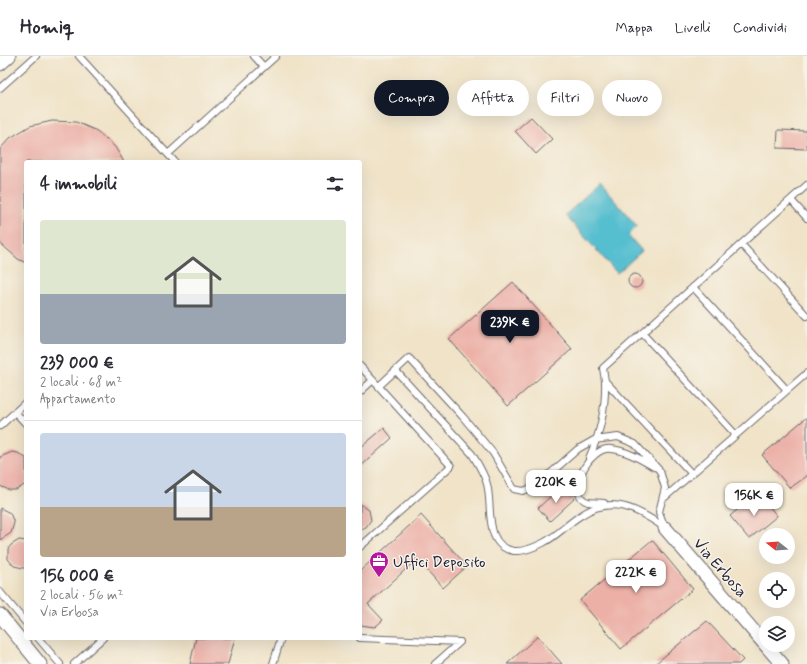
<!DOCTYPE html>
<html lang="it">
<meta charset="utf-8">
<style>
:root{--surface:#fff;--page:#f7f7f7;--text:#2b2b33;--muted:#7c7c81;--line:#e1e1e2;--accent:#111827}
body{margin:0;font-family:Mynerve,sans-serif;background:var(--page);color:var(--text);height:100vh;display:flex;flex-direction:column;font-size:15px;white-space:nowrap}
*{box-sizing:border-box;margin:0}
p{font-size:13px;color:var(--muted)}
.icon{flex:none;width:22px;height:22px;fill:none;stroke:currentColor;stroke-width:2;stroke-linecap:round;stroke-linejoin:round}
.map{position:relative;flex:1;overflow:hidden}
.side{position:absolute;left:24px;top:104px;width:338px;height:480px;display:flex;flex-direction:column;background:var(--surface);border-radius:4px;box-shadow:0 4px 16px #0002}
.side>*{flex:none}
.top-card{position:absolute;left:374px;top:24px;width:373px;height:36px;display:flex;gap:8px}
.needle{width:26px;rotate:287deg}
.tools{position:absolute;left:759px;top:472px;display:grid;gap:8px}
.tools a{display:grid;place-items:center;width:36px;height:36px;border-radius:50%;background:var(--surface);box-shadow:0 4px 16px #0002;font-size:20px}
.price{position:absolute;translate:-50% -34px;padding:0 9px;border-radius:8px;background:#fff;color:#222;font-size:13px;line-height:26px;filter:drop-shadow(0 1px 2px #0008)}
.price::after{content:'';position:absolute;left:50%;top:24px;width:12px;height:9px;margin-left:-6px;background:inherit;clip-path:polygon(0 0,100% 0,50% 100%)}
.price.selected{background:var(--accent);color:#fff}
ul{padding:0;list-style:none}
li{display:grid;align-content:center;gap:8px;height:212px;padding:0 16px}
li+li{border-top:1px solid var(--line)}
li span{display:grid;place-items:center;height:124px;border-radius:4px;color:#555}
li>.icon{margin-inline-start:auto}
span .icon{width:72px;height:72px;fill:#fffc;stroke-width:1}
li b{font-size:17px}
h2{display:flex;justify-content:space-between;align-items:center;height:48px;padding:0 16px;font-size:17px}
.tag{padding:0 14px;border-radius:18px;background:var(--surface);box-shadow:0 4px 16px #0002;font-size:14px;line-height:36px}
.tag.selected{background:var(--accent);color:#fff}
header{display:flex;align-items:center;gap:24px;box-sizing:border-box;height:56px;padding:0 20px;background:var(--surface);border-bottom:1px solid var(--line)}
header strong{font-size:19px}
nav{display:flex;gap:22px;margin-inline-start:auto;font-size:14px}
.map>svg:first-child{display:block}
</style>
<header>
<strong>Homiq</strong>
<nav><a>Mappa</a><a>Livelli</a><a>Condividi</a></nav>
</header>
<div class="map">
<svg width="807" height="608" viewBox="0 0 807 608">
<rect width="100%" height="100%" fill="#f7f3e8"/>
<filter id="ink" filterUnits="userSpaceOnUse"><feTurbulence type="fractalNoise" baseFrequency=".025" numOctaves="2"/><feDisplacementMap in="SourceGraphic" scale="8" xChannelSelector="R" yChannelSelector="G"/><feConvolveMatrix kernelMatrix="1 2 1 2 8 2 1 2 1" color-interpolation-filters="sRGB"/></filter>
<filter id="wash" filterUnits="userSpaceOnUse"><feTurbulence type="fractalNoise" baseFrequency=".012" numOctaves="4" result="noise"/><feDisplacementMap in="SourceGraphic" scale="16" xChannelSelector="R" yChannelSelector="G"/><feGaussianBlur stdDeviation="0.9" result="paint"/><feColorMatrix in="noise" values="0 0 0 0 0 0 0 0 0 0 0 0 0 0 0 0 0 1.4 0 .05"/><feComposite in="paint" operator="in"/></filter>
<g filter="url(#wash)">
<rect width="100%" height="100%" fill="#f0e3c8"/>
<!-- water -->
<path fill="#54becf" stroke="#3b7085" d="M600 128 637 170 628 179 642 195 617 217 565 159Z"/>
<g id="blocks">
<!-- building -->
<path fill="#ecb0a7" d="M531 61 552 83 536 98 515 75Z
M52 65 76 66 97 75 115 91 124 106H26V207L18 203 0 187V93L10 82 30 70Z
M778 74 807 75V93L777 92Z
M628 225a7 7 0 1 1 14 0a7 7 0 1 1-14 0Z
M513 226 572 293 508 350 449 283Z
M807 361V420L790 432 762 399Z
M384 372 392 382 360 411V392Z
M12 396 18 397 26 402V428L16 434H9L0 430V401Z
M562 430 574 443 550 465 538 452Z
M761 440 777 460 749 483 730 460 743 449 746 453Z
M360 448 369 454 371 464 366 471 360 474Z
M0 452 10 457 14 467 11 477 0 484Z
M421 459 467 510 443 532 417 503 368 548 383 564 375 571 360 569V515Z
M19 484 26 485V512H23L14 510 8 503V493L11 489Z
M652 484 693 533 621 593 580 544Z
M707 565 743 604 739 608H655Z
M538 580 562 608H507Z
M196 582H235L228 608H190Z"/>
</g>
</g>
<g filter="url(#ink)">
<use href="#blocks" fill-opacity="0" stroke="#6a666c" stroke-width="1"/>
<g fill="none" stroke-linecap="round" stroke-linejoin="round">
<defs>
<path id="lane" d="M79 0 175 106
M254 0 264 11
M0 32 36 0
M168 98 276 0
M791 144 807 162
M741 188 807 260
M693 231 787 334
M642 277 736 379
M360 310 451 410 360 491
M396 315 472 398C478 408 484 417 487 428 493 450 483 490 514 495 524 496 535 491 543 487 557 480 567 468 580 460 611 438 638 453 665 472
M379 330 409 302 463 361 493 397 514 433 523 435 535 431 578 393 594 384 618 381 635 388 660 415 665 432 659 456 665 472
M360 336 373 324
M15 356 26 368
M0 370 26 346
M589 402C601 376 606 353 605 325
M692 418 605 325 603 312 807 129
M663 443 807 317
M604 447C599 446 593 447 588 446 564 439 589 390 611 393 626 394 642 404 654 411
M0 536 26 567
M38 582 60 608
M360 582 460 586 435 608
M74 608 103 582
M273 608 281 582"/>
<path id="street" d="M0 8 9 0
M665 472 782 608
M0 559 40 608"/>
</defs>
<!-- lane casing -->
<use href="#lane" stroke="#6a666c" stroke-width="8"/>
<!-- street casing -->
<use href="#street" stroke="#6a666c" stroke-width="15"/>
<!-- lane -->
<use href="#lane" stroke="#fff" stroke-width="6"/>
<!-- street -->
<use href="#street" stroke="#fff" stroke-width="13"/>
</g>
</g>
<!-- icons -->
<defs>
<symbol id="office-pin" viewBox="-11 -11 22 30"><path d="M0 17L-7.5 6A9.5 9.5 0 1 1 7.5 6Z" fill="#b5179e" stroke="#f7f3e8"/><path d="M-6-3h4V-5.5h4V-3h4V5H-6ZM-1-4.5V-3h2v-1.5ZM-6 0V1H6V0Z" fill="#fff"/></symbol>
</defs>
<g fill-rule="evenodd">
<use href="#office-pin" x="368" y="494" width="22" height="30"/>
</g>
<g text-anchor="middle" stroke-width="3" stroke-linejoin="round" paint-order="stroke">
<!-- poi labels -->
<g font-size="16" fill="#22223b" stroke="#f7f3e8" text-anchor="start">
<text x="393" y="511">Uffici Deposito</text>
</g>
<!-- street labels -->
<g font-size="16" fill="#22223b" stroke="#f7f3e8">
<text transform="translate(721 511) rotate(49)" y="6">Via Erbosa</text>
</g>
</g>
</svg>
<div class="tools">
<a><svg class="needle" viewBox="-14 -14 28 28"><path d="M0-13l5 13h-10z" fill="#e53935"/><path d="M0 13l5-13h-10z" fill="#7c7c81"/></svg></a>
<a><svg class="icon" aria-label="locate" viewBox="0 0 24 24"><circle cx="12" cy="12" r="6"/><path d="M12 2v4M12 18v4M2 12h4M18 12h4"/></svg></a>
<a><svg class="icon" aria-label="layers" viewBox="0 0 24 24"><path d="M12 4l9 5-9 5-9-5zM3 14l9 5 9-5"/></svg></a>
</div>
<b class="price selected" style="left:510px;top:288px">239K €</b>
<b class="price" style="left:556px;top:448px">220K €</b>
<b class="price" style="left:754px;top:461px">156K €</b>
<b class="price" style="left:636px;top:538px">222K €</b>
<div class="top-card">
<a class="tag selected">Compra</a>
<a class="tag">Affitta</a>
<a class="tag">Filtri</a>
<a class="tag">Nuovo</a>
</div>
<section class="side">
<h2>4 immobili<svg class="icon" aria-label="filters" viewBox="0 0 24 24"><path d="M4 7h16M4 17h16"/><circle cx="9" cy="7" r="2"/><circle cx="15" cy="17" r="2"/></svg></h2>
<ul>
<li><span style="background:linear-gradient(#dfe7d0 60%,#9aa5b1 0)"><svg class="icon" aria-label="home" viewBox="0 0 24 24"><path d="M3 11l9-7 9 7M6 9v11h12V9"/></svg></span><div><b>239 000 €</b><p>2 locali · 68 m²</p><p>Appartamento</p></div></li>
<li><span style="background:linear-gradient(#c9d6e8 60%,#b9a48a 0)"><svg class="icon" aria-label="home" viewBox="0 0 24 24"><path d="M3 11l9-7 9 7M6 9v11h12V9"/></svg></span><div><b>156 000 €</b><p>2 locali · 56 m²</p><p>Via Erbosa</p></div></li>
</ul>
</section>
</div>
